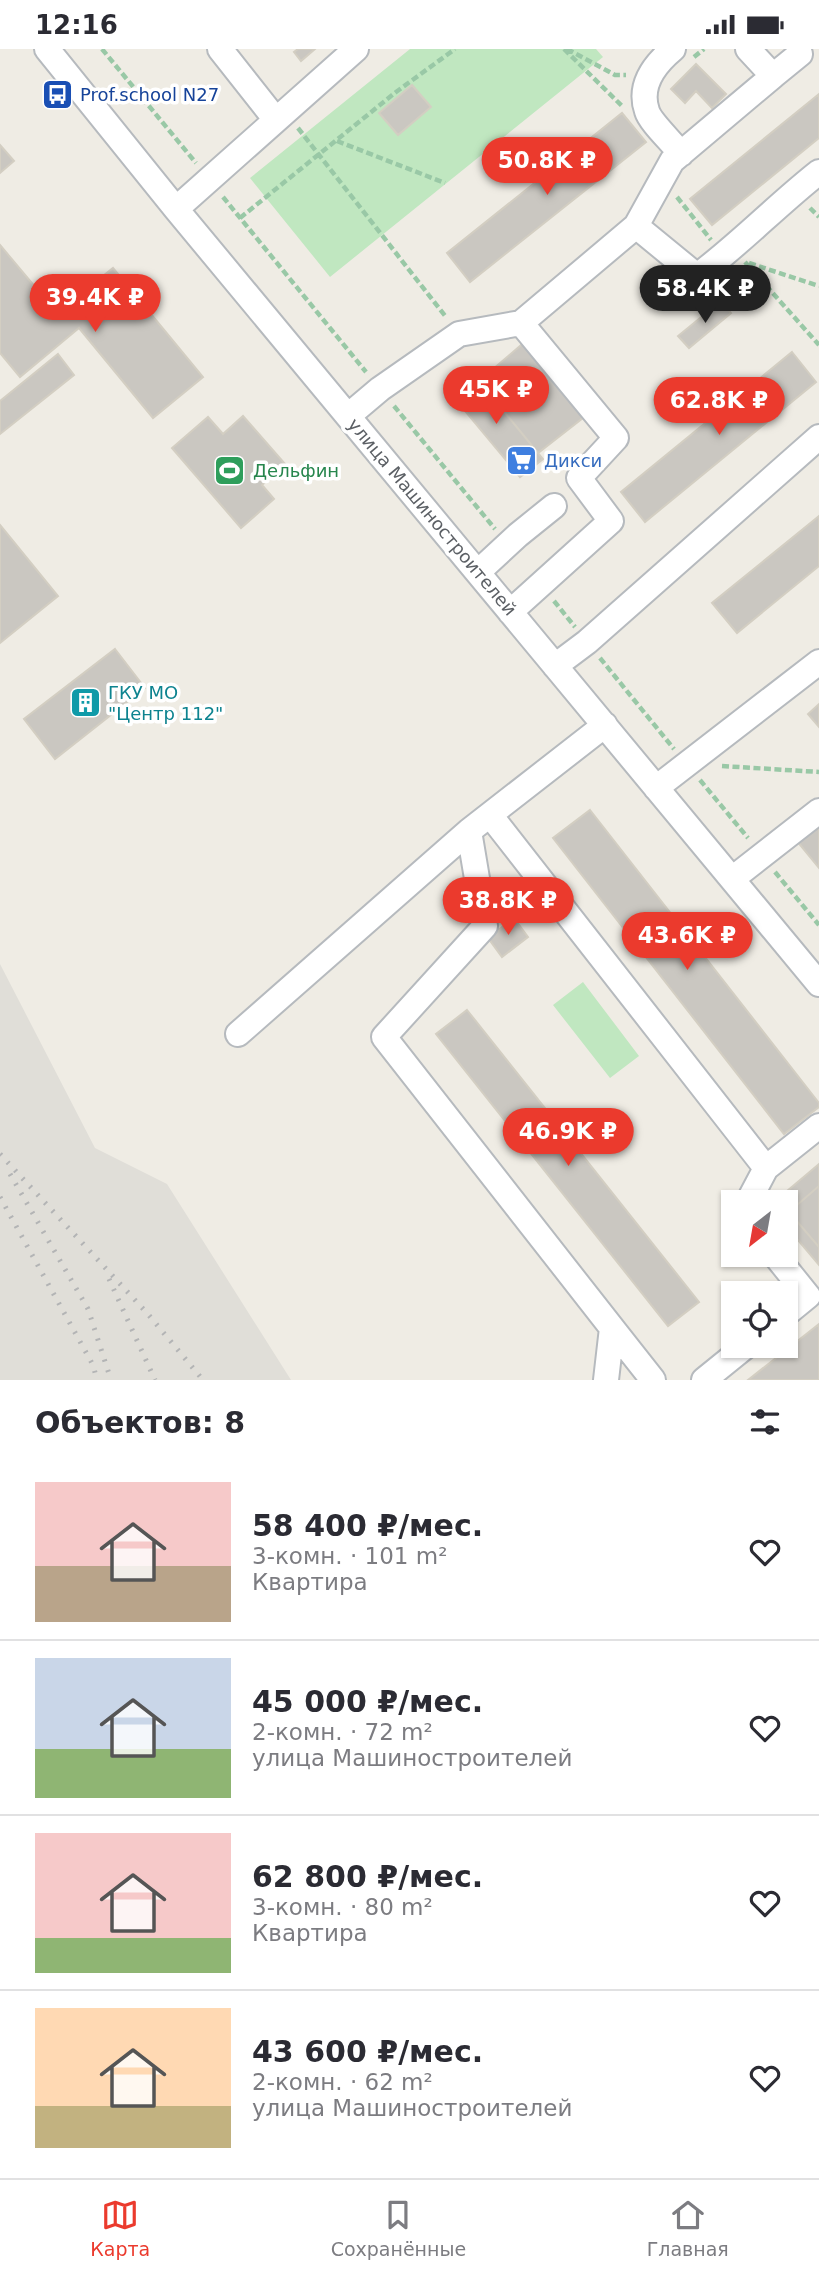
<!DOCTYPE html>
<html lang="ru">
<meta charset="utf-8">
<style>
:root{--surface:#fff;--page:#f2f2f3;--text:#2b2b33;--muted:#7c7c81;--line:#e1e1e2;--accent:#eb3a2d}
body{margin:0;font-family:"DejaVu Sans",sans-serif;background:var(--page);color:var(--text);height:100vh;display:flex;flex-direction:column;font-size:26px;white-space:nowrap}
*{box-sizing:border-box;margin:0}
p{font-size:23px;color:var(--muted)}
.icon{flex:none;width:38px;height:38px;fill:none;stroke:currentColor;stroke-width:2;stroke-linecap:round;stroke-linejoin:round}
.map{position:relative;height:1331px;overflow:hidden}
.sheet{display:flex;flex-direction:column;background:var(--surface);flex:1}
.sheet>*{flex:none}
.needle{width:46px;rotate:211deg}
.tools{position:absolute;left:721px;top:1141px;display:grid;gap:14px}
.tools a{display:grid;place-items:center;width:77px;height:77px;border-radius:0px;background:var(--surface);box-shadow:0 2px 5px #0004;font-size:35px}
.price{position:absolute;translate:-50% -60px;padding:0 16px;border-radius:24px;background:var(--accent);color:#fff;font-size:23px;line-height:46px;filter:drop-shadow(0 2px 4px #0008)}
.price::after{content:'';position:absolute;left:50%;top:42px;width:21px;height:16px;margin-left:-10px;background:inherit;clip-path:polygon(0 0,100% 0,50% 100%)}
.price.on{background:#222;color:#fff}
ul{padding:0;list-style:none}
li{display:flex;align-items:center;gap:21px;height:175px;padding:0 35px}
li+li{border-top:2px solid var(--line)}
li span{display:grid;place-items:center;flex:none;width:196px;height:140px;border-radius:0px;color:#555}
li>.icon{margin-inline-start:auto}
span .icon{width:84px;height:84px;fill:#fffc;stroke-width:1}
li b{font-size:30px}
h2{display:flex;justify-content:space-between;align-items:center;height:84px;padding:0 35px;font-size:30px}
.status{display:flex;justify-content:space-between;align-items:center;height:49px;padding:0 35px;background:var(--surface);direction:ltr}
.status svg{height:19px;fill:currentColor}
.dock{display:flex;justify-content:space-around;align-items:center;height:98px;border-top:2px solid var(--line);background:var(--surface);font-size:19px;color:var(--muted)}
.dock a{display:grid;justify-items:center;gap:4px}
.dock .on{color:var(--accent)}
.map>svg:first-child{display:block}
</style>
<div class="status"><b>12:16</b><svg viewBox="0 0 49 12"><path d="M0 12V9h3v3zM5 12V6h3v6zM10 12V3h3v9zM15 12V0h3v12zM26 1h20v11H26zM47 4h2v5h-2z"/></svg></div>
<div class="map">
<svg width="819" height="1331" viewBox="0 0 819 1331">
<rect width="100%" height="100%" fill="#efece4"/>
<!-- industrial -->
<path fill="#e0ded8" d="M0 915 95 1099 167 1135 291 1331H0Z"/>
<!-- green -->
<path fill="#c0e7c0" d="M410 0H596L603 8 330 228 250 129Z
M583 933 639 1007 610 1029 553 956Z"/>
<!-- building -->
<path fill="#cac7c1" stroke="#d3cec2" stroke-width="2" d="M298 0H315L301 12 294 3Z
M696 15 726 45 712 59 696 42 685 54 671 40Z
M412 36 431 58 398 86 379 64Z
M819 45V89L712 176 690 150Z
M622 64 646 93 470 233 447 204Z
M0 96 14 112 0 124Z
M0 196 57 264 113 219 203 328 153 369 79 279 20 328 0 304Z
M721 252 731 264 689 299 678 287Z
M527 291 588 365 538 404 479 332Z
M792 303 816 333 645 473 621 443Z
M58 305 74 326 0 385V352Z
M473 325 543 410 520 428 450 344Z
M243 367 285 415 262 436 274 450 241 479 172 399 208 368 223 385Z
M819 467V517L737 584 712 554Z
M0 476 58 547 0 594Z
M115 600 145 639 55 710 24 670Z
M819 655V678L808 665Z
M590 761 819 1054V1058L784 1085 553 789Z
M819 773V819L797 792Z
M514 869 528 888 502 908 488 889Z
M467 961 699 1253 668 1277 436 985Z
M819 1115V1137L789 1163 819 1198V1216L786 1177V1153H774Z
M819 1137V1198L789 1163Z
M819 1275V1331H748Z"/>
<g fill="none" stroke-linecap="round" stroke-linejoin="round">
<defs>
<path id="minor" d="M47 0 176 160 819 935
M220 0 276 71
M673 0C655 15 638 36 647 62 650 73 673 94 681 105
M773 27 800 5
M176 160 356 0
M636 177 672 112 773 27 748 0
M348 367 380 340 459 285 521 274 636 177 697 227C740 195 777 156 819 123
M478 523 518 486 554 457
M510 563 611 472 579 429 616 389 521 274
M555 617 587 593 819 388
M656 739 819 613
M490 766 766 1119 819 1077
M469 782 485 877 384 988 612 1279 606 1331
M732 830 819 762
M238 985 469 782 605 676
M748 1153 766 1119
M775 1206 808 1247 786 1265
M612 1279 653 1331
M704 1331 746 1297"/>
</defs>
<!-- minor casing -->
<use href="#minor" stroke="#b6babe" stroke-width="28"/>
<!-- path -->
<path stroke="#99c8a6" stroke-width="4.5" stroke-dasharray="7 3.5" stroke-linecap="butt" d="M102 0 196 114
M564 0 622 57
M567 0 615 26H626
M694 8 704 0
M298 79 446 268
M337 92 445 134
M223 148 366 323
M677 148 711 191
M810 159 819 168
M240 169 396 43 455 0
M745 213 819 296
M749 214 819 237
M394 357 495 480
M554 552 575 578
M600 609 674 700
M722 717 819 723
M700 731 748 789
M775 823 819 876"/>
<!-- minor -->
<use href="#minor" stroke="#fff" stroke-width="24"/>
<!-- rail -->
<path stroke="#b3b4b5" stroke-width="5" stroke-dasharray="2 9" stroke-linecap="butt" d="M0 1105 147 1264 203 1331
M10 1125 88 1260 111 1331
M0 1148 93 1316 97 1331
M109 1230 155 1331"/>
</g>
<!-- icons -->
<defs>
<symbol id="bus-square" viewBox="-11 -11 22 22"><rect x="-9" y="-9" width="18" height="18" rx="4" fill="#1a4fb4" stroke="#fff"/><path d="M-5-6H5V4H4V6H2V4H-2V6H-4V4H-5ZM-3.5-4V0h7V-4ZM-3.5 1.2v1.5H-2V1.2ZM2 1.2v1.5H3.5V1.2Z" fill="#fff"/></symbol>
<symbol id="supermarket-square" viewBox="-11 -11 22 22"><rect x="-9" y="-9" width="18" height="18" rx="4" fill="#3f7fe0" stroke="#fff"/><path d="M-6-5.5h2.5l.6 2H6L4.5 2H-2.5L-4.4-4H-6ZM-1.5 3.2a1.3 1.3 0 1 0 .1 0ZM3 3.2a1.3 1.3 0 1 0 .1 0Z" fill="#fff"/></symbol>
<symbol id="stadium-square" viewBox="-11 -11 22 22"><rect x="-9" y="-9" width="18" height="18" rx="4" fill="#2e9e5b" stroke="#fff"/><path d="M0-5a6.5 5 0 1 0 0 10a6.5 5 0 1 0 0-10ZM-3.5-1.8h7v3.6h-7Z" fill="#fff"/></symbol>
<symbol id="building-square" viewBox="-11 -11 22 22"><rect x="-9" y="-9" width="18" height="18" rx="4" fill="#0f9aa8" stroke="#fff"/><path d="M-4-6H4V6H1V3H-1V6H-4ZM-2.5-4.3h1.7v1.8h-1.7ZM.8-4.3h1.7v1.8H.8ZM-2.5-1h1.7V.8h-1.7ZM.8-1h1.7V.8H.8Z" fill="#fff"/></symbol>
</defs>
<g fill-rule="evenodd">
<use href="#bus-square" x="40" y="28" width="35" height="35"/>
<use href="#supermarket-square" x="504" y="394" width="35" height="35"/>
<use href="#stadium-square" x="212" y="404" width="35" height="35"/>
<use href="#building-square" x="68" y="636" width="35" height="35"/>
</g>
<g text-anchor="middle" stroke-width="7" stroke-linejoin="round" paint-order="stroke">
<!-- transit labels -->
<g font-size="18" fill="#164399" stroke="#fff" text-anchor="start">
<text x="80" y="52">Prof.school N27</text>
</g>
<!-- shop labels -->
<g font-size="18" fill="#366cbe" stroke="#fff" text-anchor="start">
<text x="544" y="418">Дикси</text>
</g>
<!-- leisure labels -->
<g font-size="18" fill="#27864d" stroke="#fff" text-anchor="start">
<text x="253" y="428">Дельфин</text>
</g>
<!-- street labels -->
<g font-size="18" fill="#5c6065" stroke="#fff">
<text transform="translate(432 468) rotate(50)" y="6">улица Машиностроителей</text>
</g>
<!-- culture labels -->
<g font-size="18" fill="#0d838f" stroke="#fff" text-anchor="start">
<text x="108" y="650">ГКУ МО<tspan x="108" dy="21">"Центр 112"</tspan></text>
</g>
</g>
</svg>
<div class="tools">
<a><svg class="needle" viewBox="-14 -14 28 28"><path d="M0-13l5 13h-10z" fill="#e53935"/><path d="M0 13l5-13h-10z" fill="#7c7c81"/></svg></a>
<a><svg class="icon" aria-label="locate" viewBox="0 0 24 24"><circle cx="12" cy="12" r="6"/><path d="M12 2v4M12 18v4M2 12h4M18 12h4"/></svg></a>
</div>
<b class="price" style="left:547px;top:148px">50.8K ₽</b>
<b class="price on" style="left:705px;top:276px">58.4K ₽</b>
<b class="price" style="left:95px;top:285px">39.4K ₽</b>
<b class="price" style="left:496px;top:377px">45K ₽</b>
<b class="price" style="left:719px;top:388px">62.8K ₽</b>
<b class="price" style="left:508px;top:888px">38.8K ₽</b>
<b class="price" style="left:687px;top:923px">43.6K ₽</b>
<b class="price" style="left:568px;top:1119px">46.9K ₽</b>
</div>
<section class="sheet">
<h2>Объектов: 8<svg class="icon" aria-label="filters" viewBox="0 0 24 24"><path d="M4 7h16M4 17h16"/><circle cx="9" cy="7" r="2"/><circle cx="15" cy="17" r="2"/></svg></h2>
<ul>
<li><span style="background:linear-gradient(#f6c9c9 60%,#b9a48a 0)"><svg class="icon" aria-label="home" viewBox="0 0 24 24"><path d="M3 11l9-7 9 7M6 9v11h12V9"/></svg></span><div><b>58 400 ₽/мес.</b><p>3-комн. · 101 m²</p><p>Квартира</p></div><svg class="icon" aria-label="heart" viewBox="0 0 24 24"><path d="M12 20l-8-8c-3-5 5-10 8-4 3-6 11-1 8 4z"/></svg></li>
<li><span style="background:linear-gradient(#c9d6e8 65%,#8fb573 0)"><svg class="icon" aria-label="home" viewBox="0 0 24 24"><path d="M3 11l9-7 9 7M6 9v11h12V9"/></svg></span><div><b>45 000 ₽/мес.</b><p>2-комн. · 72 m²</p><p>улица Машиностроителей</p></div><svg class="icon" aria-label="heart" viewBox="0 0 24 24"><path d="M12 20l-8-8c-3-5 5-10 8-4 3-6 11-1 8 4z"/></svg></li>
<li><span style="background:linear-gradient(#f6c9c9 75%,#8fb573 0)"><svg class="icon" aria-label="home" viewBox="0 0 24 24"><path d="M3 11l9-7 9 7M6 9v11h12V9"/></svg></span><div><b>62 800 ₽/мес.</b><p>3-комн. · 80 m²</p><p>Квартира</p></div><svg class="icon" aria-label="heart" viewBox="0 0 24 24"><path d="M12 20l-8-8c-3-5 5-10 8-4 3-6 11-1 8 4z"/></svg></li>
<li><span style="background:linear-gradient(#ffd9b3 70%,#c2b280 0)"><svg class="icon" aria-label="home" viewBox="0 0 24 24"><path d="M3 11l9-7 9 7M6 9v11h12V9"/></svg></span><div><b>43 600 ₽/мес.</b><p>2-комн. · 62 m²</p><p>улица Машиностроителей</p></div><svg class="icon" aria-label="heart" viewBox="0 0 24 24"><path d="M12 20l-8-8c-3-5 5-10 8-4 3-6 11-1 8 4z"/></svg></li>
</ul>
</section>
<nav class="dock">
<a class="on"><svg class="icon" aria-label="map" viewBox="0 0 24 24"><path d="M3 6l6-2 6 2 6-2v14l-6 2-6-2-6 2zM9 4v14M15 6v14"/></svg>Карта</a>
<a><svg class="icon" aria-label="saved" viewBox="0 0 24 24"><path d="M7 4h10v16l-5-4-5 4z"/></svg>Сохранённые</a>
<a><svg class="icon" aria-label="home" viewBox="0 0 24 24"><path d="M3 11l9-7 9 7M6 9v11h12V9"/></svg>Главная</a>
</nav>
